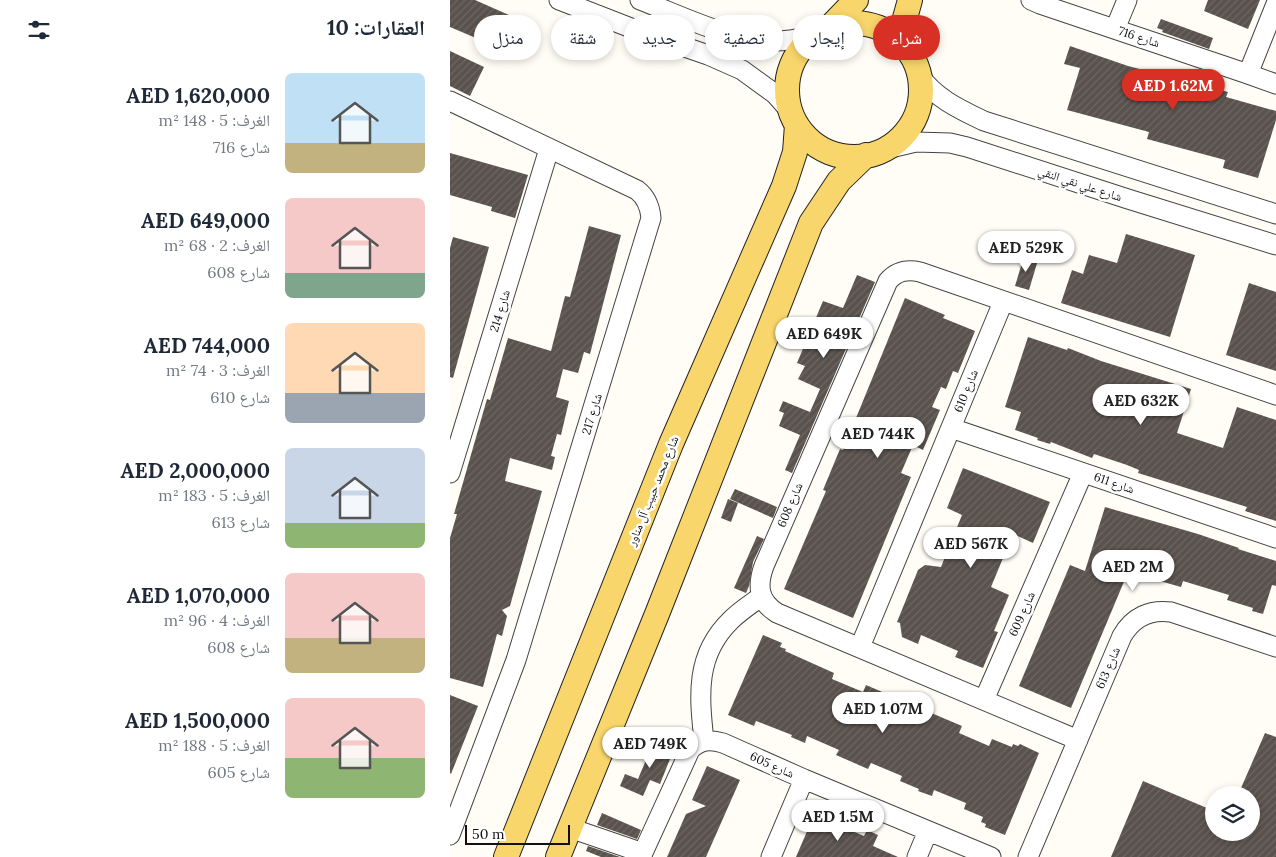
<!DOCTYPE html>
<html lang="ar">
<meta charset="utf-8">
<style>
:root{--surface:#fff;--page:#f2f2f3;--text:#1f2937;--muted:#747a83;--accent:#d93025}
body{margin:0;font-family:Lora,"Noto Naskh Arabic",serif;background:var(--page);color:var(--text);direction:rtl;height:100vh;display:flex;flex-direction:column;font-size:19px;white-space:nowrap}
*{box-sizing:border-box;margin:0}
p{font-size:16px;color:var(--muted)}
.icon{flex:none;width:28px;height:28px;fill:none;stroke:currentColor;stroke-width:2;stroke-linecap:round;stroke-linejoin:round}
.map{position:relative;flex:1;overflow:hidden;direction:ltr}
.details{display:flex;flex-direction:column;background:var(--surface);width:450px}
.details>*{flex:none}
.hud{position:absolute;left:15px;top:15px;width:475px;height:45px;direction:rtl;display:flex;gap:10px}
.fabs{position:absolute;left:755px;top:786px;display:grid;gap:10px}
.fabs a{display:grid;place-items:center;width:55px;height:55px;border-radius:50%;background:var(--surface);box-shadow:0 2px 8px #0003;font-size:25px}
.scale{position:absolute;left:15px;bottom:12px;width:105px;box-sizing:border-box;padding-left:5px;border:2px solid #111;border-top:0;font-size:14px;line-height:18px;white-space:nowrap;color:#111;-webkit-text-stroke:4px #fff;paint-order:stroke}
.price{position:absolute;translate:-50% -42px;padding:0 11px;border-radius:18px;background:#fff;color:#222;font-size:16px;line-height:32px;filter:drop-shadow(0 1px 2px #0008)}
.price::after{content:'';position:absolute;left:50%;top:30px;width:15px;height:11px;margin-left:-8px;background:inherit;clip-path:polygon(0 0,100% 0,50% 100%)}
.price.active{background:var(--accent);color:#fff}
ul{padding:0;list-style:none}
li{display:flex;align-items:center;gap:15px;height:125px;padding:0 25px}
li span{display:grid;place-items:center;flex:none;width:140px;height:100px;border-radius:8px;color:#555}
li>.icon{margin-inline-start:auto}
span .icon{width:60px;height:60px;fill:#fffc;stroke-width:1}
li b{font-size:21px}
h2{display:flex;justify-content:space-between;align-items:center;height:60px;padding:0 25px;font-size:21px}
.chip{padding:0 18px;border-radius:22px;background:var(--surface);box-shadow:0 2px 8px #0003;font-size:18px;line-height:45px}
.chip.active{background:var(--accent);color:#fff}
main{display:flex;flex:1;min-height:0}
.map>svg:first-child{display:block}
</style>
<main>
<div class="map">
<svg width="826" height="857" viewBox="0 0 826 857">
<defs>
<pattern id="building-hatch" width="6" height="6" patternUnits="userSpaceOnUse" patternTransform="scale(1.25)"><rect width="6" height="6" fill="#5a524d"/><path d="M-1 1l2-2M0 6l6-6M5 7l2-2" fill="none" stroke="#6d6662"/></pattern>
</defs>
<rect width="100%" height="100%" fill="#fffdf5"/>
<!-- building -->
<path fill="url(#building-hatch)" d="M0 0H25L68 19 54 50 0 27Z
M758 0H810L798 29 754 11Z
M711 19 763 38 759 49 712 32 713 30 707 28Z
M620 46 678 66 778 92 776 97 826 111V120L808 178 773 168 775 160 697 139 699 132 617 110 630 68 614 64Z
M0 51 34 67 20 96 0 86Z
M0 153 78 175 65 218 41 211 42 207 0 195Z
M139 226 171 235 140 354 134 352 128 373 113 369 106 397 119 401 111 435 107 434 101 456 105 457 102 470 60 458 55 481 92 491 60 606 52 610 57 616 52 636 47 634 33 687 0 678V538L7 514H4L37 399 40 400 58 338 101 351 115 296 120 297Z
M676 234 745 255 720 337 611 303 622 270 633 274 639 255 667 263Z
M3 237 39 247 3 378 0 377V248Z
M574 256 588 260 579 290 565 286Z
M407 275 425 282 342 473 335 470 350 435 329 426 334 413 329 411 333 401 360 412 370 389 348 379 355 366 347 363 373 301 393 308Z
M799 283 826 292V371L776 355Z
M455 298 495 315 493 318 525 331 508 373 503 371 496 389 491 387 482 407 490 410 473 450 463 445 451 473 461 477 403 618 334 589 376 491 373 490 390 449 393 450Z
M578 337 617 350 618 348 651 361 741 389 727 433 773 448 787 407 826 420V521L795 511 797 507 688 473 689 470 677 465 644 454 642 458 601 442 600 444 587 440 588 438 565 430 571 412 555 407Z
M513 468 600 502 583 543 563 534 541 587 559 595 544 631 548 632 533 668 505 657 508 651 471 635 468 644 452 637 450 623 447 622 468 570 475 565 491 567 512 515 497 508Z
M285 489 327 507 323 518 280 499Z
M278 499 288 503 281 522 271 518Z
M655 507 748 534 789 548 788 549 826 561V586L822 585 813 614 802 611 803 608 777 600 779 595 733 581 731 587 678 572 621 708 569 686 620 565 635 571Z
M307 536 314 539 303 562 299 586 296 593 284 588Z
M313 635 332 643 330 647 336 649 335 651 384 673 382 679 413 692 416 685 430 691 448 699 445 706 476 720 479 712 512 726 509 733 539 746 542 739 562 747 563 744 568 746 570 744 589 753 555 835 535 827 536 824 531 822 533 817 514 809 516 803 484 790 482 796 468 791 469 789 450 781 452 776 421 763 418 769 386 755 389 750 357 736 355 743 341 737 342 735 306 721 304 726 278 715Z
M0 695 28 706 1 774 0 773Z
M815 733 826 737V857H661L693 781 764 811V832H801V795H788Z
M204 741 224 749 210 784 200 780 193 796 170 786 175 774 188 779Z
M257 766 290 780 275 814 256 857H217L236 814 256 806 242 800Z
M152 813 191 830 187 839 147 825Z
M364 815 414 836 417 830 428 835 423 846 448 857H346Z
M138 846 170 857H151L136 851Z"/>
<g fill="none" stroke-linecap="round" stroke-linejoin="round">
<defs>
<path id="minor" d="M109 0 194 33 258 55 292 70 325 94 341 112
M190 0C229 15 279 40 321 41 336 42 352 38 366 35
M581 0 590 4 798 74 826 4
M665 29 677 0
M798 74 826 84
M469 75C485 98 509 109 534 121L826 214
M0 101 187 190C196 197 200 206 201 218L66 660 0 835
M432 150 466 142 500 143 517 147 678 199 826 245
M501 428 826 538
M0 473 99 149
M410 647 553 302
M534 700 633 473
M628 740 327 613C308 601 307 585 314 566L438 281C447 271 457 269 470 272L826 395
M254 741C249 695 245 655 281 620 290 611 301 604 312 596
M120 828 193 853
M191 857 240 750C250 740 259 739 273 743L354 779 541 857
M321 857 354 779
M467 857 478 831
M578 857 672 636C683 617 700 609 721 612L826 647"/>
<path id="major" d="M337 90a67 67 0 1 1 134 0a67 67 0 1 1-134 0Z
M378 29 406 0
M451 43 455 18 460 0
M56 857 221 444 334 186 345 152 347 125
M108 857 207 614 361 223 389 181 416 155"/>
</defs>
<!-- minor casing -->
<use href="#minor" stroke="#444" stroke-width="21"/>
<!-- major casing -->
<use href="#major" stroke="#222" stroke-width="26"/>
<!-- minor -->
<use href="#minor" stroke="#fff" stroke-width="19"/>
<!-- major -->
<use href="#major" stroke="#f9d66b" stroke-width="24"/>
</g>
<g text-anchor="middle" stroke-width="5" stroke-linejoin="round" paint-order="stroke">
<!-- street labels -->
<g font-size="12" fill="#111" stroke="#fff">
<text transform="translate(689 37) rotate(18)" y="4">شارع 716</text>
<text transform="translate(630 184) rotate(18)" y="4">شارع علي نقي النقي</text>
<text transform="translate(50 311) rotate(-73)" y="4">شارع 214</text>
<text transform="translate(516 391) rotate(-68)" y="4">شارع 610</text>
<text transform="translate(142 414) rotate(-73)" y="4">شارع 217</text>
<text transform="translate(664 483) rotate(19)" y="4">شارع 611</text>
<text transform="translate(203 491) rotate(-68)" y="4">شارع محمد حبيب آل مناور</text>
<text transform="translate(340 505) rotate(-67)" y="4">شارع 608</text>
<text transform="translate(572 614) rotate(-66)" y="4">شارع 609</text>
<text transform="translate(658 668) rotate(-67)" y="4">شارع 613</text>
<text transform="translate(322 765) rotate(24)" y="4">شارع 605</text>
</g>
</g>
</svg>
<div class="fabs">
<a><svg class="icon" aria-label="layers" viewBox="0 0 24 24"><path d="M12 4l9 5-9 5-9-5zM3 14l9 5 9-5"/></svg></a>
</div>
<div class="scale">50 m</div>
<b class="price active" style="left:723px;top:111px">AED 1.62M</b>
<b class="price" style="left:576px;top:273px">AED 529K</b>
<b class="price" style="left:374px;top:359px">AED 649K</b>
<b class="price" style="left:691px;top:426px">AED 632K</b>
<b class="price" style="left:428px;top:459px">AED 744K</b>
<b class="price" style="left:521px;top:569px">AED 567K</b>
<b class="price" style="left:683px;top:592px">AED 2M</b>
<b class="price" style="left:433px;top:734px">AED 1.07M</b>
<b class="price" style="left:200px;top:769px">AED 749K</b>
<b class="price" style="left:388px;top:842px">AED 1.5M</b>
<div class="hud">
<a class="chip active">شراء</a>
<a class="chip">إيجار</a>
<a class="chip">تصفية</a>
<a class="chip">جديد</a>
<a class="chip">شقة</a>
<a class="chip">منزل</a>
</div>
</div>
<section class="details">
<h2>العقارات: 10<svg class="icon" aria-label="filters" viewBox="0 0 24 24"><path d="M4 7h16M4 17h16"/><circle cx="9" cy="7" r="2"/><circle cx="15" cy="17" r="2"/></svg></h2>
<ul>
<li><span style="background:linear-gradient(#bfe0f5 70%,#c2b280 0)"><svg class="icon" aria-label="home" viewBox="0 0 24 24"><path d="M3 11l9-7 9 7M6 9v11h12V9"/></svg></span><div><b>AED 1,620,000</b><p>الغرف: 5 · 148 m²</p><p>شارع 716</p></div></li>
<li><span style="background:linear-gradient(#f6c9c9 75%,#7fa58c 0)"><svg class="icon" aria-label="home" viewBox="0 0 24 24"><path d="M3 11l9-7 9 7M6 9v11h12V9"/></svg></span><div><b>AED 649,000</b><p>الغرف: 2 · 68 m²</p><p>شارع 608</p></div></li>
<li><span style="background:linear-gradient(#ffd9b3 70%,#9aa5b1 0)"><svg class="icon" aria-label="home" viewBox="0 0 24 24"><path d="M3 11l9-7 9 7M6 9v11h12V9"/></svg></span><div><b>AED 744,000</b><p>الغرف: 3 · 74 m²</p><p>شارع 610</p></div></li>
<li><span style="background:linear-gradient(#c9d6e8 75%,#8fb573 0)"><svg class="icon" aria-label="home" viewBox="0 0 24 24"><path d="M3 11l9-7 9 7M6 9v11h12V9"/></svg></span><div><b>AED 2,000,000</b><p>الغرف: 5 · 183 m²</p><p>شارع 613</p></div></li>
<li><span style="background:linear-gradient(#f6c9c9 65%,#c2b280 0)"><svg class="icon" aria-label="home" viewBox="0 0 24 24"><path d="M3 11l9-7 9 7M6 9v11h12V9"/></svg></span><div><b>AED 1,070,000</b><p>الغرف: 4 · 96 m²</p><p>شارع 608</p></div></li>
<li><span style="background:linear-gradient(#f6c9c9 60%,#8fb573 0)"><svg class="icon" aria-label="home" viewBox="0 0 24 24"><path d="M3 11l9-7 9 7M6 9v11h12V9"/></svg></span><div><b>AED 1,500,000</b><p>الغرف: 5 · 188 m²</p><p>شارع 605</p></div></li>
</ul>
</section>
</main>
